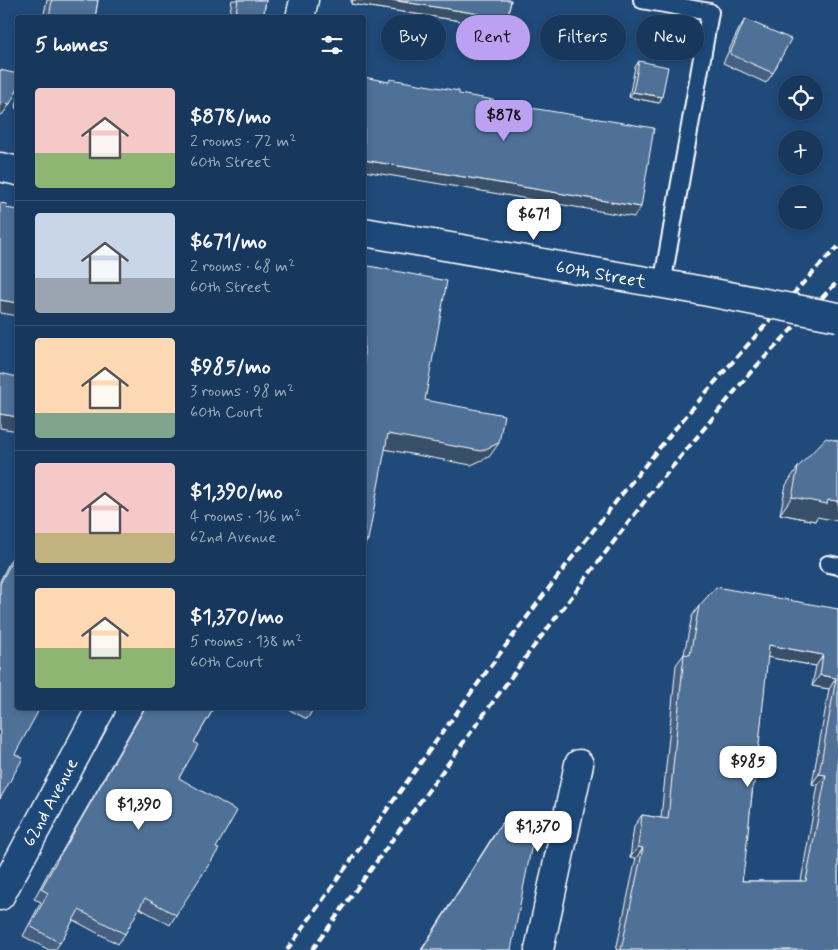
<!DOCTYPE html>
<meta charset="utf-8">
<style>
:root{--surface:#17385c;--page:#244365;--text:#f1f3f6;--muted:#9eacbb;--line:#365272;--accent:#bca0f2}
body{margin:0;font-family:Mynerve,sans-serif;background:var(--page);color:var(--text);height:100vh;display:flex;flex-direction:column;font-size:19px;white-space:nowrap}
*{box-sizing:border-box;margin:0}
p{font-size:16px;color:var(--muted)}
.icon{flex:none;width:28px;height:28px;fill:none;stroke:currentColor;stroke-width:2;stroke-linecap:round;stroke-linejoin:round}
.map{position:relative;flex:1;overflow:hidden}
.side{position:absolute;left:15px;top:15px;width:351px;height:695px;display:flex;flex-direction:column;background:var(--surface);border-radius:5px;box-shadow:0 2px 8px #0003,0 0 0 1px var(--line)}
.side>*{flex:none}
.top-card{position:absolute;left:381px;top:15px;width:381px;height:45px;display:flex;gap:10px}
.controls{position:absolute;left:778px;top:75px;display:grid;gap:10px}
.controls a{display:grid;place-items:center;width:45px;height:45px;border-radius:50%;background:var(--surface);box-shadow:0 2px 8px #0003,0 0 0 1px var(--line);font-size:25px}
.price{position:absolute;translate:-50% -42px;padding:0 11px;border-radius:10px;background:#fff;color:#222;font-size:16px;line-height:32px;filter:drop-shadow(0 1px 2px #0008)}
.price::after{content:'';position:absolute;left:50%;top:30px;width:15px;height:11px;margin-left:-8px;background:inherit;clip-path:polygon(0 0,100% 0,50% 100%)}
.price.on{background:var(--accent);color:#111}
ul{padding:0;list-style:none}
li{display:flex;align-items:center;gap:15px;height:125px;padding:0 20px}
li+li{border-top:1px solid var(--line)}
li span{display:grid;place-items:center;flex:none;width:140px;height:100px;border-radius:5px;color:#555}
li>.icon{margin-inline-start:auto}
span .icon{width:60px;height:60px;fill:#fffc;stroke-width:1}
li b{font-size:21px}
h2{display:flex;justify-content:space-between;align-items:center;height:60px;padding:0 20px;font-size:21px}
.tag{padding:0 18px;border-radius:22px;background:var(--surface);box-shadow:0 2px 8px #0003,0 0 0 1px var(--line);font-size:18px;line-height:45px}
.tag.on{background:var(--accent);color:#111}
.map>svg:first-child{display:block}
</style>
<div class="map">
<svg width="838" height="950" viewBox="0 0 838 950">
<rect width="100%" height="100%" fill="#1f4a7a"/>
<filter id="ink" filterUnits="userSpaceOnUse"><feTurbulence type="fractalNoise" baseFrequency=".02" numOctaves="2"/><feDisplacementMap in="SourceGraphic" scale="10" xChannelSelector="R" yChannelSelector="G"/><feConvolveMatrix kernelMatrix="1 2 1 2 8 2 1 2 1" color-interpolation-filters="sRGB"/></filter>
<g filter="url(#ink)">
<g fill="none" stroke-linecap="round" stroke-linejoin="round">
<defs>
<path id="service" d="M642 0 710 12 662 285
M828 564 838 566"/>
<path id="minor" d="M300 18 304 0
M0 167 18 171
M364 232 698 290
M0 896 101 708
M539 950 579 764"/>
</defs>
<!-- service casing -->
<use href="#service" stroke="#fff" stroke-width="20"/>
<!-- minor casing -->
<use href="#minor" stroke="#fff" stroke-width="31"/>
<!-- service -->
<use href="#service" stroke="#1f4a7a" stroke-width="16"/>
<!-- minor -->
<use href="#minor" stroke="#1f4a7a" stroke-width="28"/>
<!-- rail -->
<path stroke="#fff" stroke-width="4" stroke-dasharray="8 4" stroke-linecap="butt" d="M287 950C436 742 581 530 753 339 781 308 808 276 838 247
M312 950 525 658 654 489 750 373 838 281"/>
<defs>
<path id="minor-bridge" d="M698 290 838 317"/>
</defs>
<!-- minor-bridge casing -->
<use href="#minor-bridge" stroke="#fff" stroke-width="31" stroke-linecap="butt"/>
<!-- minor-bridge -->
<use href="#minor-bridge" stroke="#1f4a7a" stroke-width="28"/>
</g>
<!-- wall -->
<path fill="#456182" stroke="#fff" fill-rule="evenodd" d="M47 0H98L95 18H43Z
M232 0H266L263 18H229Z
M351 0H511L505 32 499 41 472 36 474 23 351 4Z
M745 19 773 73 766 83 723 63 739 29Z
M639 61 662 97 659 103 629 97 635 67Z
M18 97V108H16Z
M798 467 817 517 815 521 780 514 786 485Z
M17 551 15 754 0 799V581L10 561Z
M699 606 838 609V950H616L636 858H630L634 826 642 815 661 818 676 665 684 654 692 616ZM767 657 816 666 812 686 829 689 812 784 818 785 801 881H742L753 786 755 784Z
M144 708H214L194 742 179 778 176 915 170 925 139 908 125 934 118 944 73 920 60 943 55 950H49L23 936 41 902 34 899 54 862 61 853Z
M286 708H314L307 719Z
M502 823 511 950H421L495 833Z"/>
<!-- shaded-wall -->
<path fill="#384f6a" stroke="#fff" d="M353 0H391L480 14 474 23 351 4Z
M478 27 505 32 499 41 472 36Z
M633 92 662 97 659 103 629 97Z
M0 103 10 104 2 115 0 114Z
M364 160 641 207 634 217 364 171Z
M0 300 18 303V316L0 313Z
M0 414 18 417V431L0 428Z
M388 434 499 443 489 457 471 465 378 448Z
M792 497 828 500 838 501V521L817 517 815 521 780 514Z
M364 540H368L364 546Z
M769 645 823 655 816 666 761 656Z
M820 675 836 678 829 689 812 686Z
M819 774 826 775 818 785 812 784Z
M638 847 643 848 636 858H630Z"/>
<!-- building -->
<path fill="#507197" stroke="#fff" fill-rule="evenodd" d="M52 0H98L95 18H49Z
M238 0H266L263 18H235Z
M391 0H511L505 32 478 27 480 14Z
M745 19 791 39 773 73 730 54Z
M639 61 668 67 662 97 633 92Z
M0 70 18 74V88L10 104 0 103Z
M364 77 389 82 390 79 459 91V94L494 100V102L654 128 641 207 364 160Z
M0 203 7 204 6 208 18 210V303L0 300Z
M364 265 447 281 425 400 504 415 499 443 481 451 388 434 368 540H364Z
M0 373 18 377V417L0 414Z
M826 438 838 441V501L828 500 827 504 792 497 798 467Z
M17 551 18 552V708H40L15 754 23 758 0 799V584Z
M716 587 838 609V950H621L643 848 638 847 642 815 668 819 684 654 690 655 699 606ZM769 645 823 655 820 675 836 678 819 774 826 775 806 881H742L745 862 753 784H755Z
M145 708H214L194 742 198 745 179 778 237 811 216 848 219 849 176 915 145 898 125 934 79 910 60 943 30 926 48 893 41 889 61 853H62Z
M502 823 535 829 511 950H422Z"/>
</g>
<g text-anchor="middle" stroke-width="4" stroke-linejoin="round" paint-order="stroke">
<!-- street labels -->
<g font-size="18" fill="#fff" stroke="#1f4a7a">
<text transform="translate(601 274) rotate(10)" y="6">60th Street</text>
<text transform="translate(50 802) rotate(-62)" y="6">62nd Avenue</text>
</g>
</g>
</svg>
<div class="controls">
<a><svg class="icon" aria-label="locate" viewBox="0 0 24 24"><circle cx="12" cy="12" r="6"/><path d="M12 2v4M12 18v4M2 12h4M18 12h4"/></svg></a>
<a>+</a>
<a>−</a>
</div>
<b class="price on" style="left:504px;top:142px">$878</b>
<b class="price" style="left:534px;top:241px">$671</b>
<b class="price" style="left:748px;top:788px">$985</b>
<b class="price" style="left:139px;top:831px">$1,390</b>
<b class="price" style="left:538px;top:853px">$1,370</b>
<div class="top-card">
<a class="tag">Buy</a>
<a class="tag on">Rent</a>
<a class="tag">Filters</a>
<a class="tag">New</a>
</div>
<section class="side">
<h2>5 homes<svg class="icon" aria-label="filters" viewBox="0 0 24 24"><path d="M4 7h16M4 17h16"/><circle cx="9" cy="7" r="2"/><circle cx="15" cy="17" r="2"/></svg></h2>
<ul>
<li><span style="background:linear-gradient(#f6c9c9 65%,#8fb573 0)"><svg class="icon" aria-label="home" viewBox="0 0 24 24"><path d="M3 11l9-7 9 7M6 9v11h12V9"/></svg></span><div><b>$878/mo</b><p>2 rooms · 72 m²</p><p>60th Street</p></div></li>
<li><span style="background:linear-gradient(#c9d6e8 65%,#9aa5b1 0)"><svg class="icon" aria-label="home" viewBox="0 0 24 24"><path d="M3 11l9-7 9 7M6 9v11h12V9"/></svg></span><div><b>$671/mo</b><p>2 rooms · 68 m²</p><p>60th Street</p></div></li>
<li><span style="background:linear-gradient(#ffd9b3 75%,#7fa58c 0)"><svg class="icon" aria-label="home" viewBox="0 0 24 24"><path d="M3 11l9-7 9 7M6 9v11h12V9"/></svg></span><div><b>$985/mo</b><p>3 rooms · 98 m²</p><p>60th Court</p></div></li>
<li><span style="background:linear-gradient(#f6c9c9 70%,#c2b280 0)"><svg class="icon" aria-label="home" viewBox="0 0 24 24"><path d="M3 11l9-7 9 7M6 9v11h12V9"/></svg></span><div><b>$1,390/mo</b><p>4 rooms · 136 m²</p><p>62nd Avenue</p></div></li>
<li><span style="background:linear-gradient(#ffd9b3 60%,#8fb573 0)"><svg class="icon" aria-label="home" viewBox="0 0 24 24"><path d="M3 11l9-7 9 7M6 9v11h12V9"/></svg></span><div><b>$1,370/mo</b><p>5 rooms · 138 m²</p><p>60th Court</p></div></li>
</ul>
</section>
</div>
